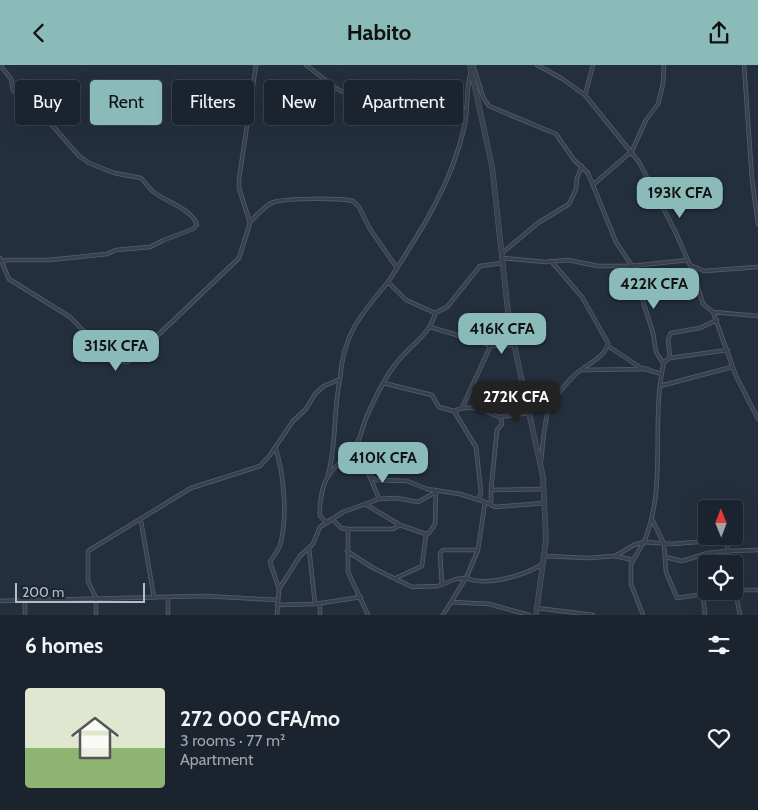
<!DOCTYPE html>
<meta charset="utf-8">
<style>
:root{--surface:#1b232e;--page:#242b36;--text:#f1f3f6;--muted:#a0a4aa;--line:#39404a;--accent:#8bbbb9}
body{margin:0;font-family:Cabin,sans-serif;background:var(--page);color:var(--text);height:100vh;display:flex;flex-direction:column;font-size:19px;white-space:nowrap}
*{box-sizing:border-box;margin:0}
p{font-size:16px;color:var(--muted)}
.icon{flex:none;width:28px;height:28px;fill:none;stroke:currentColor;stroke-width:2;stroke-linecap:round;stroke-linejoin:round}
.map{position:relative;height:550px;overflow:hidden}
.details{display:flex;flex-direction:column;background:var(--surface);flex:1}
.details>*{flex:none}
.top-card{position:absolute;left:15px;top:15px;width:500px;height:45px;display:flex;gap:10px}
.needle{width:32px;rotate:359deg}
.tools{position:absolute;left:698px;top:435px;display:grid;gap:10px}
.tools a{display:grid;place-items:center;width:45px;height:45px;border-radius:5px;background:var(--surface);box-shadow:0 5px 20px #0002,0 0 0 1px var(--line);font-size:25px}
.scale{position:absolute;left:15px;bottom:12px;width:130px;box-sizing:border-box;padding-left:5px;border:2px solid #b4bcc9;border-top:0;font-size:14px;line-height:18px;white-space:nowrap;color:#b4bcc9;-webkit-text-stroke:4px #1d2633;paint-order:stroke}
.price{position:absolute;translate:-50% -42px;padding:0 11px;border-radius:10px;background:var(--accent);color:#111;font-size:16px;line-height:32px;filter:drop-shadow(0 1px 2px #0008)}
.price::after{content:'';position:absolute;left:50%;top:30px;width:15px;height:11px;margin-left:-8px;background:inherit;clip-path:polygon(0 0,100% 0,50% 100%)}
.price.current{background:#222;color:#fff}
ul{padding:0;list-style:none}
li{display:flex;align-items:center;gap:15px;height:125px;padding:0 25px}
li+li{border-top:1px solid var(--line)}
li span{display:grid;place-items:center;flex:none;width:140px;height:100px;border-radius:5px;color:#555}
li>.icon{margin-inline-start:auto}
span .icon{width:60px;height:60px;fill:#fffc;stroke-width:1}
li b{font-size:21px}
h2{display:flex;justify-content:space-between;align-items:center;height:60px;padding:0 25px;font-size:21px}
.chip{padding:0 18px;border-radius:5px;background:var(--surface);box-shadow:0 5px 20px #0002,0 0 0 1px var(--line);font-size:18px;line-height:45px}
.chip.current{background:var(--accent);color:#111}
header{display:flex;justify-content:space-between;align-items:center;height:65px;padding:0 25px;background:var(--accent);color:#111;font-size:22px;font-weight:700}
.map>svg:first-child{display:block}
</style>
<header><svg class="icon" aria-label="back" viewBox="0 0 24 24"><path d="M15 5l-7 7 7 7"/></svg>Habito<svg class="icon" aria-label="share" viewBox="0 0 24 24"><path d="M12 15V3M7 8l5-5 5 5M5 13v7h14v-7"/></svg></header>
<div class="map">
<svg width="758" height="550" viewBox="0 0 758 550">
<rect width="100%" height="100%" fill="#242f3e"/>
<g fill="none" stroke-linecap="round" stroke-linejoin="round">
<defs>
<path id="minor" d="M0 0 11 14 13 25 23 36 44 51 79 91 89 98 114 108 141 113C146 118 149 124 155 128 167 137 193 145 197 160L193 164 164 175 150 182 116 185 107 189 49 195H7L1 197
M306 0 337 24 350 30 363 32 384 19 414 16 424 17 456 30 465 49
M473 0 483 32 489 41 556 69 574 95 588 108 616 177 632 201 688 195
M537 0 561 13 585 30 639 97 675 166 694 209 703 239 713 247 736 311 758 354
M744 0 752 114 758 159
M585 30 593 0
M594 119 632 86 646 55 658 39 663 19 664 0
M250 157C257 150 265 140 274 137 288 133 339 133 353 136L359 142 370 164 397 203
M502 188 538 158 569 139 576 124 577 113 582 101
M0 193 9 214 70 252 114 297H128L134 293 239 193 250 158 239 123V114L256 0
M502 193 546 197 568 195 598 201H632L653 268 656 287 663 298
M690 200 704 206 758 202
M713 247 758 251
M435 248 447 242 480 201 502 198
M430 262 487 279 490 282 462 343
M490 281 514 280
M608 281 641 303 662 309
M670 293 668 274 671 268 700 263 717 255
M584 305 648 304
M340 314C343 270 360 250 388 217
M383 318 432 330 439 342 454 346 476 382 481 427 479 434
M660 321 732 302
M454 346C471 338 486 346 501 353L502 359 497 365 491 425
M500 352 528 348
M359 377 369 410 376 415 407 416 427 424 460 429 485 437
M275 382C284 407 288 454 280 480 278 486 273 492 270 497L279 524 277 550
M541 396C543 381 544 348 553 336 559 327 570 314 578 307 587 299 606 292 608 278L582 232 551 196
M370 412 379 434
M491 438V425L544 424
M365 439 400 460 426 469 429 468 435 459 436 426
M332 454 341 463 348 464H393L398 461 396 457
M652 454 664 479 666 507 677 533 723 526
M141 456 154 533
M327 458 320 451C319 440 322 419 329 410 336 398 349 392 357 378 361 371 363 361 366 353 375 333 384 313 398 296 410 280 431 269 435 248L406 235 388 217C419 169 451 121 464 63 469 44 465 25 471 7
M348 464V507L368 550
M309 483 315 539
M347 486 373 503 412 522 438 521 456 514 466 513 478 485 485 437 495 442 545 438
M545 491 588 493 615 491 633 495
M615 491 634 480 644 477C668 419 650 356 664 297L670 293 728 285
M699 491 705 550
M665 492 682 496 708 488 728 486 730 499
M396 513 422 501 426 469
M734 519 740 550
M442 520 440 488 443 485H478
M279 524 300 491 313 479 320 462 343 447 379 434 396 433 418 437 436 427
M734 525H758
M0 536 204 531 278 535
M451 537 489 539 529 550
M320 539V550
M277 540 315 539 361 532
M537 543 593 550
M25 550V535
M96 550V533L88 516V486L191 423 260 401 270 390 293 356 306 344 315 329 324 321 340 314C333 346 337 378 328 410
M168 550V532
M443 550 466 513C487 522 525 510 543 499
M643 550 631 519V499L644 477 672 479 722 475 727 478 728 486 758 485"/>
<path id="tertiary" d="M470 0 492 101 509 256 543 412 546 474 536 550"/>
</defs>
<!-- minor casing -->
<use href="#minor" stroke="#565f6c" stroke-width="4.5"/>
<!-- tertiary casing -->
<use href="#tertiary" stroke="#565f6c" stroke-width="5.5"/>
<!-- minor -->
<use href="#minor" stroke="#38414e" stroke-width="3"/>
<!-- tertiary -->
<use href="#tertiary" stroke="#38414e" stroke-width="4.5"/>
</g>
</svg>
<div class="tools">
<a><svg class="needle" viewBox="-14 -14 28 28"><path d="M0-13l5 13h-10z" fill="#e53935"/><path d="M0 13l5-13h-10z" fill="#a0a4aa"/></svg></a>
<a><svg class="icon" aria-label="locate" viewBox="0 0 24 24"><circle cx="12" cy="12" r="6"/><path d="M12 2v4M12 18v4M2 12h4M18 12h4"/></svg></a>
</div>
<div class="scale">200 m</div>
<b class="price" style="left:680px;top:154px">193K CFA</b>
<b class="price" style="left:654px;top:245px">422K CFA</b>
<b class="price" style="left:502px;top:290px">416K CFA</b>
<b class="price" style="left:116px;top:307px">315K CFA</b>
<b class="price current" style="left:516px;top:358px">272K CFA</b>
<b class="price" style="left:383px;top:419px">410K CFA</b>
<div class="top-card">
<a class="chip">Buy</a>
<a class="chip current">Rent</a>
<a class="chip">Filters</a>
<a class="chip">New</a>
<a class="chip">Apartment</a>
</div>
</div>
<section class="details">
<h2>6 homes<svg class="icon" aria-label="filters" viewBox="0 0 24 24"><path d="M4 7h16M4 17h16"/><circle cx="9" cy="7" r="2"/><circle cx="15" cy="17" r="2"/></svg></h2>
<ul>
<li><span style="background:linear-gradient(#dfe7d0 60%,#8fb573 0)"><svg class="icon" aria-label="home" viewBox="0 0 24 24"><path d="M3 11l9-7 9 7M6 9v11h12V9"/></svg></span><div><b>272 000 CFA/mo</b><p>3 rooms · 77 m²</p><p>Apartment</p></div><svg class="icon" aria-label="heart" viewBox="0 0 24 24"><path d="M12 20l-8-8c-3-5 5-10 8-4 3-6 11-1 8 4z"/></svg></li>
</ul>
</section>
